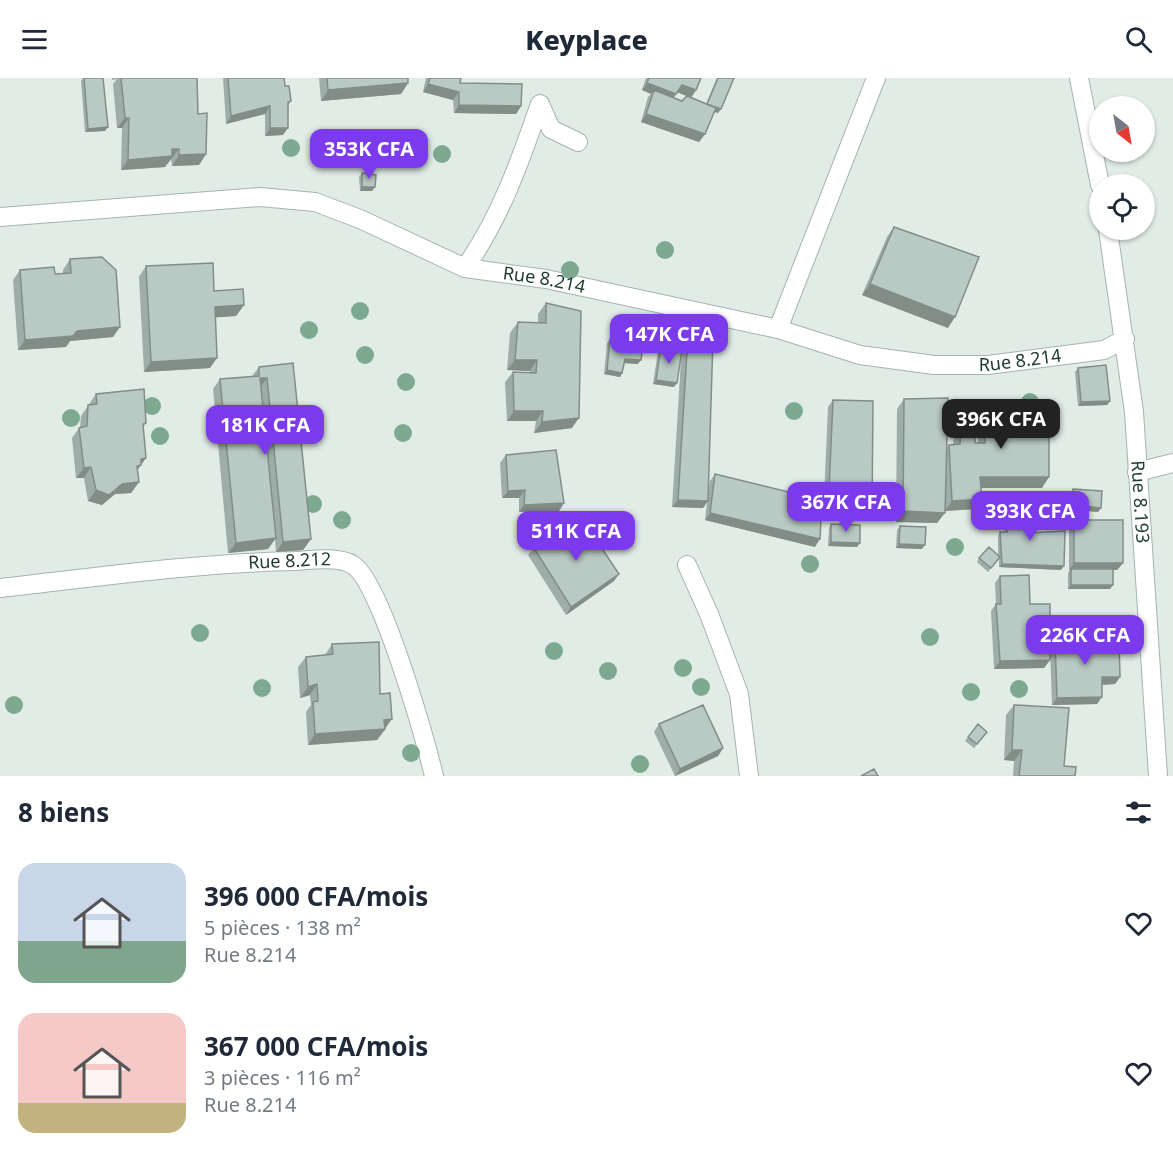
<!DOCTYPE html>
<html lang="fr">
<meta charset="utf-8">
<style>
:root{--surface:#fff;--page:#f2f2f3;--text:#1f2937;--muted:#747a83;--accent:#7c3aed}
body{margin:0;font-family:"Noto Sans",sans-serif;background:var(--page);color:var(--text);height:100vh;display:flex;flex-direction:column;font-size:22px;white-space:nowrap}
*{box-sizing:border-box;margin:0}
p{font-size:20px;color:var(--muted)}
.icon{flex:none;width:33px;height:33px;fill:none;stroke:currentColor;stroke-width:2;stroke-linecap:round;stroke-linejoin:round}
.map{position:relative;height:698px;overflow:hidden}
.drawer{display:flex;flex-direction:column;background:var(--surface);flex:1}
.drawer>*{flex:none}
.needle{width:39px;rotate:149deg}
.fabs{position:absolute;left:1089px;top:18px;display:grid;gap:12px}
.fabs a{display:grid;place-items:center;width:66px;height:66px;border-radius:50%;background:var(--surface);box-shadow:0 2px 4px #0004;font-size:30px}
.price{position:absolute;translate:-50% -51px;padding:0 14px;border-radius:12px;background:var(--accent);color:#fff;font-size:20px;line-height:39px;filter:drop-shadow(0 2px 3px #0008)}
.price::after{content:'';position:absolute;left:50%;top:36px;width:18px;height:14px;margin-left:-9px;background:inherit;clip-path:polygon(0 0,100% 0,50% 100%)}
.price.selected{background:#222;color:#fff}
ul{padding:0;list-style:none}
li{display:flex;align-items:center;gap:18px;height:150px;padding:0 18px}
li span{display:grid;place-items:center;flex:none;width:168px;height:120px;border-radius:18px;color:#555}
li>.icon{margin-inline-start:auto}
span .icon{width:72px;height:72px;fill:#fffc;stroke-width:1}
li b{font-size:26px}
h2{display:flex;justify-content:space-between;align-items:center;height:72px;padding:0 18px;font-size:26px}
header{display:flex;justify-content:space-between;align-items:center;height:78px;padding:0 18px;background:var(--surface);font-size:27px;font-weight:800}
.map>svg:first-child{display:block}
</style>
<header><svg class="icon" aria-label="menu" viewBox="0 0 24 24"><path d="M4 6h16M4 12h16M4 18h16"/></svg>Keyplace<svg class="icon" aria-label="search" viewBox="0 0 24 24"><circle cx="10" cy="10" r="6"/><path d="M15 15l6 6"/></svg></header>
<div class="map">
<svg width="1173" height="698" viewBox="0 0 1173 698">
<rect width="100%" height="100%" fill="#e1ece7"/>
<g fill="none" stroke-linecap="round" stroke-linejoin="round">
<defs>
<g id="minor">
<path d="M1079 0 1100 107"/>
<path id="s1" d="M0 139 260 119 315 124 360 141 465 190 546 201 778 251 860 277 934 287H988L1104 272 1125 261"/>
<path id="s2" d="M1108 152 1134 334 1158 698"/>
<path d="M465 190C501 138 519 86 540 26L551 51 578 64"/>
<path d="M778 251 876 0"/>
<path d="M1137 394 1173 385"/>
<path d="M687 487 709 536 739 616 749 698"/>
<path id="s3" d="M0 510C98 499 196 485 295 483 312 482 338 478 353 487 381 504 425 661 434 698"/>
</g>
</defs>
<!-- minor casing -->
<use href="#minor" stroke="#a4b4ae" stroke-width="20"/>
<!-- minor -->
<use href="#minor" stroke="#fff" stroke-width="18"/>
</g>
<!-- trees -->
<g fill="#7da991">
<circle cx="291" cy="70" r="9"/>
<circle cx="400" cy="72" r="9"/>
<circle cx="442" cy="76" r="9"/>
<circle cx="665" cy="172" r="9"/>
<circle cx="570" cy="192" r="9"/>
<circle cx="360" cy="233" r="9"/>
<circle cx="309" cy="252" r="9"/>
<circle cx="365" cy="277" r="9"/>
<circle cx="406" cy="304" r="9"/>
<circle cx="1030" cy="324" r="9"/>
<circle cx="152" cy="328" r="9"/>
<circle cx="794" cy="333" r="9"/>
<circle cx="71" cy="340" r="9"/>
<circle cx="403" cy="355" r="9"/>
<circle cx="160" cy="358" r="9"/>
<circle cx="313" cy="426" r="9"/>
<circle cx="342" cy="442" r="9"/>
<circle cx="955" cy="469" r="9"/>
<circle cx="810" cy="486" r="9"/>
<circle cx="200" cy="555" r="9"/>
<circle cx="930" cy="559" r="9"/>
<circle cx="554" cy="573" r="9"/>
<circle cx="683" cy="590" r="9"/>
<circle cx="608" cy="593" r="9"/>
<circle cx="701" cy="609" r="9"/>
<circle cx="262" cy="610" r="9"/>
<circle cx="1019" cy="611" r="9"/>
<circle cx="971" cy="614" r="9"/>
<circle cx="14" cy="627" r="9"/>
<circle cx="411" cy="675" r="9"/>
<circle cx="640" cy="686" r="9"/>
</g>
<!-- wall -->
<path fill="#9fada8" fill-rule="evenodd" d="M83 0H103L105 53 85 54 81 3Z
M112 0H197L198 36 206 76 199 87 172 88 171 81H170L165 89 121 92 122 50H117L113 6 117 1 112 2Z
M223 0H284L285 8 291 23 288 28 283 57 265 58V36L226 46Z
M319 0H408V5L401 16 321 23Z
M426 0H461L460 5 521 28 516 36 454 35 453 22 423 14Z
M646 0H701L696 12 691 20 706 26 717 0H734L718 35 714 34 705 56 699 64 641 44 648 19 651 16 642 12ZM677 14 687 18 682 23 674 20Z
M362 95 375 109 372 113H360L359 99Z
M894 149 948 250 862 217 887 159Z
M70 181 113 259 70 263 66 269 18 272 13 202 20 192 55 196 63 195V192Z
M146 188 214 213 244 227 236 238 215 239 210 290 144 294 139 199Z
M546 225 572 350 534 355 536 343H507L505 304 513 294 530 295V293L507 292 510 255 518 244 538 245V236Z
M688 257 708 417 710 403 715 396 815 469 705 442 707 424 703 430 672 429 682 265Z
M610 261 638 286 624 285 622 295 620 299 604 296 607 265Z
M661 269 674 309 653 306 658 273Z
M293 285 311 461 303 472 276 474 275 461 268 471 228 475 213 311 220 301 252 298 259 289Z
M1078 290 1110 323 1107 327 1078 328 1075 294Z
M96 316 146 345 143 350 146 380 137 392 139 404 131 415 115 416 102 427 88 423 84 400H76L72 360 79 350 80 349 81 338Z
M904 321 947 370 949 367H953L954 356 961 346 975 365H978V340L986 330 1042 410H981L975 431 945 433 937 445 896 444 897 331Z
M833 322 872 436 867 443 823 442 828 329Z
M506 377 564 425 559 433 519 434V420H502L500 385Z
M1073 411 1101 430 1098 434 1069 431 1070 415Z
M1007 427 1028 455 1061 492 999 489V481L988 494 977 484 979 480 998 477V458L1000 454H1005L1004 431Z
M1074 442 1123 485 1117 492H1113L1110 511H1068V495L1070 492H1069V449Z
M831 446 857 469 828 468 829 450Z
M900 448 922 471 896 470 897 452Z
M534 470 614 503 566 537 528 477Z
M1000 498 1030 526 1050 582 1044 590 994 591 991 533 996 526 995 505Z
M1055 562 1120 599 1115 606 1102 607 1097 626 1052 627 1050 569Z
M332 566 380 616 385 652 377 662 308 667 306 634 311 627 310 617 300 620 298 589 306 579 325 577Z
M1014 627 1064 688 1075 698H1013L1014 683 1004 682 1006 637Z
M659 646 723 670 718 678 675 698 654 654Z
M978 646 987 654 974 670 965 663Z"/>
<!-- shaded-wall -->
<path fill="#828d88" d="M408 5 401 16 321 23 328 12Z
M647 5 676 16 671 23 654 12 651 16 642 12Z
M428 6 459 14 453 22 423 14Z
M682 7 696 12 691 20 677 14Z
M707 26 721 31 718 35 704 30Z
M459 27 521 28 516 36 454 35Z
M270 28 265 36 226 46 231 38Z
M646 36 705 56 699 64 641 44Z
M125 40H129L122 50H117Z
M108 49 105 53 85 54 88 51Z
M270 50H288L283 57 265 58Z
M172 71H179L165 89 121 92 128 82Z
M206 76 199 87 172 88 179 77Z
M362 109H375L372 113H360Z
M870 206 955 239 948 250 862 217Z
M244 227 236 238 208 240 215 229Z
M120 249 113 259 70 263 66 269 18 272 25 262 77 253Z
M217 280 210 290 144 294 151 284Z
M625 281 641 282 638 286 622 285Z
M515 282H537L530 293 507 292Z
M607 292 622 295 620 299 604 296Z
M260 300H267L260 310Z
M656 302 677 305 674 309 653 306Z
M1110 323 1107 327 1078 328 1081 324Z
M514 333H543L536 343H507Z
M579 340 572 350 534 355 542 344Z
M146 380 134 397V391L141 381Z
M91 389 84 400H76L84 390Z
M980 399H1049L1042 410H973Z
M139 404 131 415 115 416 102 427 88 423 96 412 122 406Z
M525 412 519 420H502L508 413Z
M982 421 975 431 945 433 952 423Z
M678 422 708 423 703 430 672 429Z
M564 425 559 433 519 434 524 427Z
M1072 427 1101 430 1098 434 1069 431Z
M903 433 945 435 937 445 896 444Z
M828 434 872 436 867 443 823 442Z
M710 435 820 461 815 469 705 442Z
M276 460 268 471 228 475 236 465Z
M311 461 303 472 276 474 283 464Z
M831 464 860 465 857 469 828 468Z
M899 466 925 467 922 471 896 470Z
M1074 485H1123L1117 492H1069Z
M1002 486 1064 488 1061 492 999 489Z
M619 496 614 503 566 537 571 529Z
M1071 507H1113L1110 511H1068Z
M1050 582 1044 590 994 591 1000 583Z
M1102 599H1120L1115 606 1097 607Z
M317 606 310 617 300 620 308 609Z
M1102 619 1097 626 1052 627 1057 620Z
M392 641 377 662 308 667 315 656 384 642Z
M723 670 718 678 675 698 680 691Z
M1012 672H1022L1014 683 1004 682Z"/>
<!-- building -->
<path fill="#b9c9c3" stroke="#828d88" stroke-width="1.5" d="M84 0H103L108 49 88 51Z
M121 0H197L198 36 207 35 206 76 179 77V71H172V78L128 82 129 40H125Z
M228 0H284L285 8H289L291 23 288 24V50H270V28L231 38Z
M327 0H408V5L328 12Z
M430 0H461L460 5 522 6 521 28 459 27V14L428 6Z
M649 0H701L696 12 682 7 676 16 647 5Z
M718 0H734L721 31 707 26Z
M654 12 682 23 687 18 716 30 705 56 646 36Z
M362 95 376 97 375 109H362Z
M894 149 979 179 955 239 870 206Z
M102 179 116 192 120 249 77 253 73 258 25 262 20 192 54 189 55 196 71 195 70 181Z
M213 185 214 213 243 211 244 227 215 229 217 280 151 284 146 188Z
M546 225 581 233 579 340 542 344 543 333H514L513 294 536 295 537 282H515L518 244 546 245Z
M688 257 713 260 708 423 678 422Z
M610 261 643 265 641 282 625 281 622 295 607 292Z
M661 269 682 272 677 305 656 302Z
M293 285 311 461 283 464 267 300H260L276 460 236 465 220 301 259 298V289Z
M1106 287 1110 323 1081 324 1078 290Z
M144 311 146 345 143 346 146 380 141 381V387L137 388 139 404 122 406 109 417 96 412 91 389 84 390 79 350 87 348 88 327 97 326 96 316Z
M948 320 945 435 903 433 904 321Z
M833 322 873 323 872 436 828 434Z
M986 330 1049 331V399H980L982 421 952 423 949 367 960 366 961 346 975 345V365H985Z
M556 372 564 425 524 427 525 412 508 413 506 377Z
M715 396 822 422 820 461 710 435Z
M1073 411 1102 413 1101 430 1072 427Z
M1007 427H1028V455L1065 453 1064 488 1002 486 1000 454H1007Z
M581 439 619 496 571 529 534 470Z
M1074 442H1123V485H1074Z
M831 446 860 447V465L831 464Z
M900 448 926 449 925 467 899 466Z
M989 469 1000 479 991 490 979 480Z
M1071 491H1113V507H1071Z
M1029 497 1030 526H1050V582L1000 583 996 526H1001L1000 498Z
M1119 560 1120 599H1102V619L1057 620 1055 562Z
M379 564 380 616 390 615 392 641 384 642 385 651 315 656 313 624 318 623 317 606 308 609 306 579 333 576 332 566Z
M703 627 723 670 680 691 659 646Z
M1014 627 1069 630 1064 688 1076 689 1075 698H1019L1022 672H1012Z
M978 646 987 654 977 666 968 659Z
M874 691 878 698H861Z"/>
<g text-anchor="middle" stroke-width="6" stroke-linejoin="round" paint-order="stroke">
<!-- street labels -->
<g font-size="18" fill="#213c36" stroke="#f2f8f5">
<text dy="6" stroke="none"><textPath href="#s1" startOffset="560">Rue 8.214</textPath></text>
<text dy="6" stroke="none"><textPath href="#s1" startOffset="1046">Rue 8.214</textPath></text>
<text dy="6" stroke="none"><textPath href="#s2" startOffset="274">Rue 8.193</textPath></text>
<text dy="6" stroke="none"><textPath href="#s3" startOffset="291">Rue 8.212</textPath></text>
</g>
</g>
</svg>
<div class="fabs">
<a><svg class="needle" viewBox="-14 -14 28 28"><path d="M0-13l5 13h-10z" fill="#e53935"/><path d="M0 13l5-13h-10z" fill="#747a83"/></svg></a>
<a><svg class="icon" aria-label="locate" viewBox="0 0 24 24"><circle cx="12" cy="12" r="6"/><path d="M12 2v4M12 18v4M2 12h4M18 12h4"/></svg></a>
</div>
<b class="price" style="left:369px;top:102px">353K CFA</b>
<b class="price" style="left:669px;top:287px">147K CFA</b>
<b class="price selected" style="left:1001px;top:372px">396K CFA</b>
<b class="price" style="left:265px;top:378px">181K CFA</b>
<b class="price" style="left:846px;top:455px">367K CFA</b>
<b class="price" style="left:1030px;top:464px">393K CFA</b>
<b class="price" style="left:576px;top:484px">511K CFA</b>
<b class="price" style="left:1085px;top:588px">226K CFA</b>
</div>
<section class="drawer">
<h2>8 biens<svg class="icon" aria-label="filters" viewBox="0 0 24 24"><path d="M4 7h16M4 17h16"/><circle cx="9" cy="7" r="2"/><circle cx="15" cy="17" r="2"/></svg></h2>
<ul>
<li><span style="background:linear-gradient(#c9d6e8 65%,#7fa58c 0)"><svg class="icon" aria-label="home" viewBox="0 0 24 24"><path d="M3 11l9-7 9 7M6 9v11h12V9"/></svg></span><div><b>396 000 CFA/mois</b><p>5 pièces · 138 m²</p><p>Rue 8.214</p></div><svg class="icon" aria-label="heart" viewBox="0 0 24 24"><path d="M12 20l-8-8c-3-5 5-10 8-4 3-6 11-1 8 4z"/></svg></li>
<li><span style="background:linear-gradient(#f6c9c9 75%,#c2b280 0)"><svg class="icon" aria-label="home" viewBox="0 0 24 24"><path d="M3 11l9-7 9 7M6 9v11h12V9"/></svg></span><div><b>367 000 CFA/mois</b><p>3 pièces · 116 m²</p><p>Rue 8.214</p></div><svg class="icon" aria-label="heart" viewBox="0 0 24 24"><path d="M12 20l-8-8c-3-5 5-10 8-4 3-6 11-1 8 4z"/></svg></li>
</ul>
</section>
